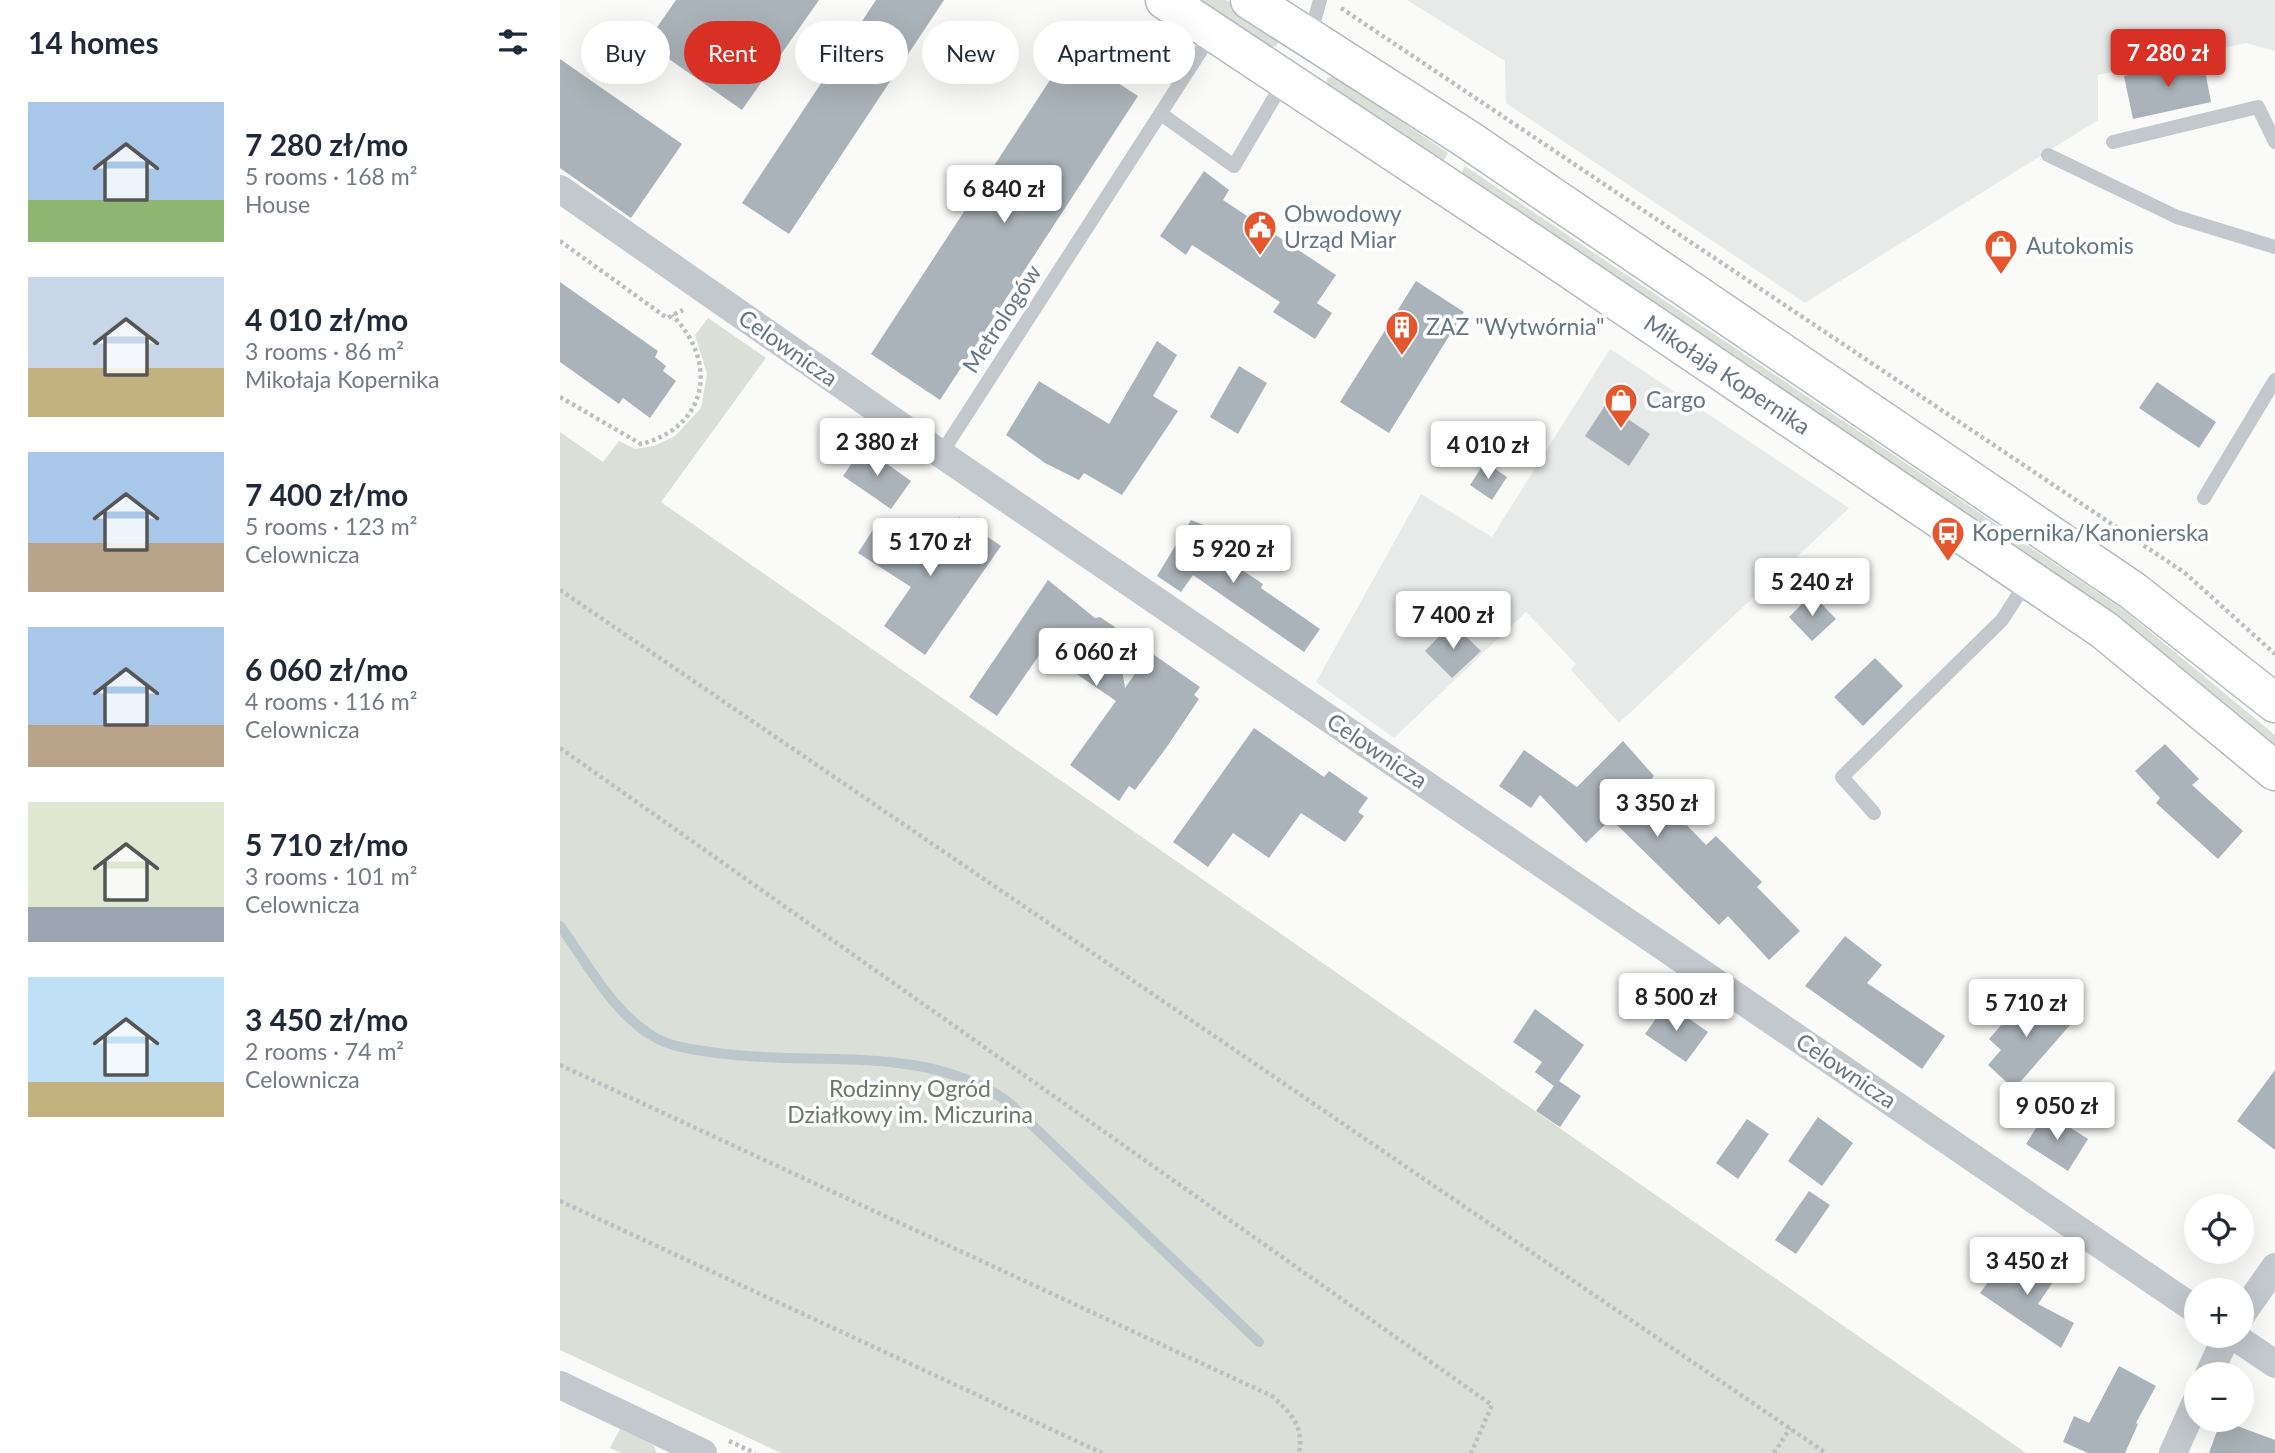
<!DOCTYPE html>
<meta charset="utf-8">
<style>
:root{--surface:#fff;--page:#f2f2f3;--text:#1f2937;--muted:#747a83;--accent:#d93025}
body{margin:0;font-family:Lato,sans-serif;background:var(--page);color:var(--text);height:100vh;display:flex;flex-direction:column;font-size:26px;white-space:nowrap}
*{box-sizing:border-box;margin:0}
p{font-size:23px;color:var(--muted)}
.icon{flex:none;width:38px;height:38px;fill:none;stroke:currentColor;stroke-width:2;stroke-linecap:round;stroke-linejoin:round}
.map{position:relative;flex:1;overflow:hidden}
.side{display:flex;flex-direction:column;background:var(--surface);width:560px}
.side>*{flex:none}
.banner{position:absolute;left:21px;top:21px;width:665px;height:63px;display:flex;gap:14px}
.buttons{position:absolute;left:1624px;top:1194px;display:grid;gap:14px}
.buttons a{display:grid;place-items:center;width:70px;height:70px;border-radius:50%;background:var(--surface);box-shadow:0 7px 28px #0002;font-size:35px}
.price{position:absolute;translate:-50% -60px;padding:0 16px;border-radius:7px;background:#fff;color:#222;font-size:23px;line-height:46px;filter:drop-shadow(0 2px 4px #0008)}
.price::after{content:'';position:absolute;left:50%;top:42px;width:21px;height:16px;margin-left:-10px;background:inherit;clip-path:polygon(0 0,100% 0,50% 100%)}
.price.on{background:var(--accent);color:#fff}
ul{padding:0;list-style:none}
li{display:flex;align-items:center;gap:21px;height:175px;padding:0 28px}
li span{display:grid;place-items:center;flex:none;width:196px;height:140px;border-radius:0px;color:#555}
li>.icon{margin-inline-start:auto}
span .icon{width:84px;height:84px;fill:#fffc;stroke-width:1}
li b{font-size:30px}
h2{display:flex;justify-content:space-between;align-items:center;height:84px;padding:0 28px;font-size:30px}
.pill{padding:0 24px;border-radius:32px;background:var(--surface);box-shadow:0 7px 28px #0002;font-size:24px;line-height:63px}
.pill.on{background:var(--accent);color:#fff}
main{display:flex;flex:1;min-height:0}
.map>svg:first-child{display:block}
</style>
<main>
<section class="side">
<h2>14 homes<svg class="icon" aria-label="filters" viewBox="0 0 24 24"><path d="M4 7h16M4 17h16"/><circle cx="9" cy="7" r="2"/><circle cx="15" cy="17" r="2"/></svg></h2>
<ul>
<li><span style="background:linear-gradient(#a9c7e8 70%,#8fb573 0)"><svg class="icon" aria-label="home" viewBox="0 0 24 24"><path d="M3 11l9-7 9 7M6 9v11h12V9"/></svg></span><div><b>7 280 zł/mo</b><p>5 rooms · 168 m²</p><p>House</p></div></li>
<li><span style="background:linear-gradient(#c9d6e8 65%,#c2b280 0)"><svg class="icon" aria-label="home" viewBox="0 0 24 24"><path d="M3 11l9-7 9 7M6 9v11h12V9"/></svg></span><div><b>4 010 zł/mo</b><p>3 rooms · 86 m²</p><p>Mikołaja Kopernika</p></div></li>
<li><span style="background:linear-gradient(#a9c7e8 65%,#b9a48a 0)"><svg class="icon" aria-label="home" viewBox="0 0 24 24"><path d="M3 11l9-7 9 7M6 9v11h12V9"/></svg></span><div><b>7 400 zł/mo</b><p>5 rooms · 123 m²</p><p>Celownicza</p></div></li>
<li><span style="background:linear-gradient(#a9c7e8 70%,#b9a48a 0)"><svg class="icon" aria-label="home" viewBox="0 0 24 24"><path d="M3 11l9-7 9 7M6 9v11h12V9"/></svg></span><div><b>6 060 zł/mo</b><p>4 rooms · 116 m²</p><p>Celownicza</p></div></li>
<li><span style="background:linear-gradient(#dfe7d0 75%,#9aa5b1 0)"><svg class="icon" aria-label="home" viewBox="0 0 24 24"><path d="M3 11l9-7 9 7M6 9v11h12V9"/></svg></span><div><b>5 710 zł/mo</b><p>3 rooms · 101 m²</p><p>Celownicza</p></div></li>
<li><span style="background:linear-gradient(#bfe0f5 75%,#c2b280 0)"><svg class="icon" aria-label="home" viewBox="0 0 24 24"><path d="M3 11l9-7 9 7M6 9v11h12V9"/></svg></span><div><b>3 450 zł/mo</b><p>2 rooms · 74 m²</p><p>Celownicza</p></div></li>
</ul>
</section>
<div class="map">
<svg width="1715" height="1453" viewBox="0 0 1715 1453">
<rect width="100%" height="100%" fill="#fafaf8"/>
<!-- built -->
<path fill="#e8e9e9" d="M847 0H1715V51L1686 43 1538 75V120L1245 303 946 103 945 61Z
M1050 349 1289 508 1059 723 1011 670 1016 664 966 612 834 738 756 682 861 494 932 537Z"/>
<!-- green -->
<path fill="#dadfd7" d="M640 0H666L718 35 720 40 716 46 711 47Z
M774 76 888 153 882 164 766 87 767 78Z
M905 166 1565 611 1715 735V749L900 176Z
M148 318 206 358 101 502 1466 1453H221L0 1350V432L43 462 59 441 75 449 94 446 115 436 141 408 147 374 135 335Z
M60 1429 93 1445 97 1453H61L50 1448Z"/>
<g fill="none" stroke-linecap="round" stroke-linejoin="round">
<!-- stream -->
<path stroke="#bbc7cb" stroke-width="10" d="M0 926C28 964 53 1014 96 1038 114 1048 137 1050 157 1053 255 1067 361 1042 447 1101L699 1342"/>
</g>
<!-- building -->
<path fill="#aab3b9" d="M116 0H259L182 110 86 43Z
M316 0H384L229 234 182 203Z
M509 51 578 96 380 400 311 354Z
M0 59 122 144 71 218 0 168Z
M1643 60 1651 102 1573 119 1564 76Z
M644 171 669 190 663 200 776 275 757 303 772 313 755 339 713 312 720 302 632 245 626 255 600 236Z
M856 281 904 312 829 433 780 402Z
M0 282 98 351 95 357 106 366 103 371 116 381 90 418 63 398 59 404 0 362Z
M597 341 617 355 593 396 618 411 562 495 524 473 519 480 485 463 446 435 479 381 549 424Z
M679 366 707 383 678 434 650 417Z
M1597 382 1656 422 1639 448 1579 408Z
M1046 404 1090 434 1069 466 1025 436Z
M303 447 351 481 331 509 283 476Z
M925 462 947 477 932 500 910 485Z
M399 517 441 546 365 655 324 626 351 587 298 553 318 522 372 557Z
M631 520 656 530 646 546 703 584 701 588 760 629 744 652 633 575 621 592 597 576Z
M488 580 535 618 540 617 555 627 565 688 590 652 640 687 634 695 639 699 606 748 575 790 569 786 559 801 510 765 556 701 499 662 496 664 480 654 437 716 409 697Z
M1252 594 1276 619 1252 641 1229 617Z
M892 623 921 651 892 678 865 651Z
M1315 658 1343 686 1303 726 1274 697Z
M694 728 764 777 769 771 808 798 798 812 804 816 785 842 741 813 709 858 673 833 648 867 613 842Z
M1063 741 1094 776 1087 784 1146 845 1156 836 1202 882 1197 887 1240 931 1209 960 1168 916 1159 925 1051 819 1026 843 980 795 971 808 939 786 964 750 1017 787Z
M1605 744 1639 779 1632 785 1683 831 1658 859 1596 803 1600 798 1575 771Z
M1285 936 1322 965 1307 983 1385 1036 1362 1069 1245 986Z
M1471 991 1510 1025 1454 1089 1428 1065 1441 1050 1429 1039Z
M1107 1003 1148 1032 1126 1062 1085 1034Z
M975 1009 1024 1045 999 1081 1021 1096 1000 1127 976 1111 994 1086 975 1072 982 1062 953 1042Z
M1715 1070V1150L1677 1121Z
M1486 1112 1528 1139 1508 1171 1466 1144Z
M1258 1117 1293 1143 1262 1186 1228 1161Z
M1187 1119 1209 1134 1178 1179 1156 1163Z
M1249 1191 1270 1205 1236 1254 1215 1240Z
M1452 1249 1495 1279 1478 1304 1514 1323 1501 1348 1420 1293Z
M1559 1366 1596 1386 1576 1423 1578 1424 1565 1453H1528L1503 1442 1514 1416 1529 1423Z
M1661 1420 1715 1440V1453H1649Z"/>
<g fill="none" stroke-linecap="round" stroke-linejoin="round">
<defs>
<path id="secondary" d="M605 0 976 246 1544 630 1715 771
M690 0 907 139 1573 591 1715 703"/>
</defs>
<!-- secondary casing -->
<use href="#secondary" stroke="#b3babf" stroke-width="41"/>
<!-- path -->
<path stroke="#bbbfc2" stroke-width="4.5" stroke-dasharray="3.5 3.5" stroke-linecap="butt" d="M781 8 1625 573 1715 654
M0 241 107 318 123 310
M0 397 81 444C148 427 159 362 112 315
M0 590 1266 1453
M0 748 932 1405 911 1453
M0 1065 712 1396C731 1413 744 1426 739 1453
M0 1201 542 1453
M169 1441 195 1453
M1214 1453 1230 1428"/>
<!-- lane -->
<path stroke="#c3c8cc" stroke-width="14" d="M750 36 760 0
M601 114 674 166 724 81
M1553 142 1698 107 1715 142
M1488 155 1617 217 1715 247
M381 454 653 32
M1644 498 1715 380
M1314 813 1282 777 1442 620 1468 580"/>
<!-- street -->
<path stroke="#c3c8cc" stroke-width="28" d="M0 189 381 454 1636 1310
M1682 1314 1715 1267
M1672 1335 1715 1364
M1649 1374 1667 1335
M0 1385 143 1453
M1613 1453 1636 1402"/>
<!-- secondary -->
<use href="#secondary" stroke="#fff" stroke-width="38"/>
</g>
<!-- icons -->
<defs>
<symbol id="civic-pin" viewBox="-11 -11 22 30"><path d="M0 17L-7.5 6A9.5 9.5 0 1 1 7.5 6Z" fill="#e4572e" stroke="#fff"/><path d="M-.6-6.5H3V-4.5H.6V-3L4-1V1h2V6H-6V1h2V-1L-.6-3ZM-1.2 2.5V6h2.4V2.5Z" fill="#fff"/></symbol>
<symbol id="shop-pin" viewBox="-11 -11 22 30"><path d="M0 17L-7.5 6A9.5 9.5 0 1 1 7.5 6Z" fill="#e4572e" stroke="#fff"/><path d="M-5-2.5h2.3a2.7 3.5 0 0 1 5.4 0H5L5.5 6h-11ZM-1.5-2.5h3a1.5 2.3 0 0 0-3 0Z" fill="#fff"/></symbol>
<symbol id="building-pin" viewBox="-11 -11 22 30"><path d="M0 17L-7.5 6A9.5 9.5 0 1 1 7.5 6Z" fill="#e4572e" stroke="#fff"/><path d="M-4-6H4V6H1V3H-1V6H-4ZM-2.5-4.3h1.7v1.8h-1.7ZM.8-4.3h1.7v1.8H.8ZM-2.5-1h1.7V.8h-1.7ZM.8-1h1.7V.8H.8Z" fill="#fff"/></symbol>
<symbol id="bus-pin" viewBox="-11 -11 22 30"><path d="M0 17L-7.5 6A9.5 9.5 0 1 1 7.5 6Z" fill="#e4572e" stroke="#fff"/><path d="M-5-6H5V4H4V6H2V4H-2V6H-4V4H-5ZM-3.5-4V0h7V-4ZM-3.5 1.2v1.5H-2V1.2ZM2 1.2v1.5H3.5V1.2Z" fill="#fff"/></symbol>
</defs>
<g fill-rule="evenodd">
<use href="#civic-pin" x="681" y="208" width="38" height="52"/>
<use href="#shop-pin" x="1422" y="227" width="38" height="52"/>
<use href="#building-pin" x="823" y="308" width="38" height="52"/>
<use href="#shop-pin" x="1042" y="381" width="38" height="52"/>
<use href="#bus-pin" x="1369" y="514" width="38" height="52"/>
</g>
<g text-anchor="middle" stroke-width="7" stroke-linejoin="round" paint-order="stroke">
<!-- poi labels -->
<g font-size="23" fill="#657683" stroke="#fff" text-anchor="start">
<text x="724" y="222">Obwodowy<tspan x="724" dy="26">Urząd Miar</tspan></text>
<text x="1466" y="254">Autokomis</text>
<text x="866" y="335">ZAZ "Wytwórnia"</text>
<text x="1086" y="408">Cargo</text>
<text x="1412" y="541">Kopernika/Kanonierska</text>
</g>
<!-- street labels -->
<g font-size="23" fill="#657683" stroke="#fff">
<text transform="translate(442 319) rotate(-57)" y="8">Metrologów</text>
<text transform="translate(228 348) rotate(35)" y="8">Celownicza</text>
<text transform="translate(1167 375) rotate(34)" y="8">Mikołaja Kopernika</text>
<text transform="translate(817 751) rotate(34)" y="8">Celownicza</text>
<text transform="translate(1286 1071) rotate(34)" y="8">Celownicza</text>
</g>
<!-- park labels -->
<g font-size="23" fill="#687a64" stroke="#fff">
<text x="350" y="1097">Rodzinny Ogród<tspan x="350" dy="26">Działkowy im. Miczurina</tspan></text>
</g>
</g>
</svg>
<div class="buttons">
<a><svg class="icon" aria-label="locate" viewBox="0 0 24 24"><circle cx="12" cy="12" r="6"/><path d="M12 2v4M12 18v4M2 12h4M18 12h4"/></svg></a>
<a>+</a>
<a>−</a>
</div>
<b class="price on" style="left:1608px;top:89px">7 280 zł</b>
<b class="price" style="left:444px;top:225px">6 840 zł</b>
<b class="price" style="left:317px;top:478px">2 380 zł</b>
<b class="price" style="left:928px;top:481px">4 010 zł</b>
<b class="price" style="left:370px;top:578px">5 170 zł</b>
<b class="price" style="left:673px;top:585px">5 920 zł</b>
<b class="price" style="left:1252px;top:618px">5 240 zł</b>
<b class="price" style="left:893px;top:651px">7 400 zł</b>
<b class="price" style="left:536px;top:688px">6 060 zł</b>
<b class="price" style="left:1097px;top:839px">3 350 zł</b>
<b class="price" style="left:1116px;top:1033px">8 500 zł</b>
<b class="price" style="left:1466px;top:1039px">5 710 zł</b>
<b class="price" style="left:1497px;top:1142px">9 050 zł</b>
<b class="price" style="left:1467px;top:1297px">3 450 zł</b>
<div class="banner">
<a class="pill">Buy</a>
<a class="pill on">Rent</a>
<a class="pill">Filters</a>
<a class="pill">New</a>
<a class="pill">Apartment</a>
</div>
</div>
</main>
